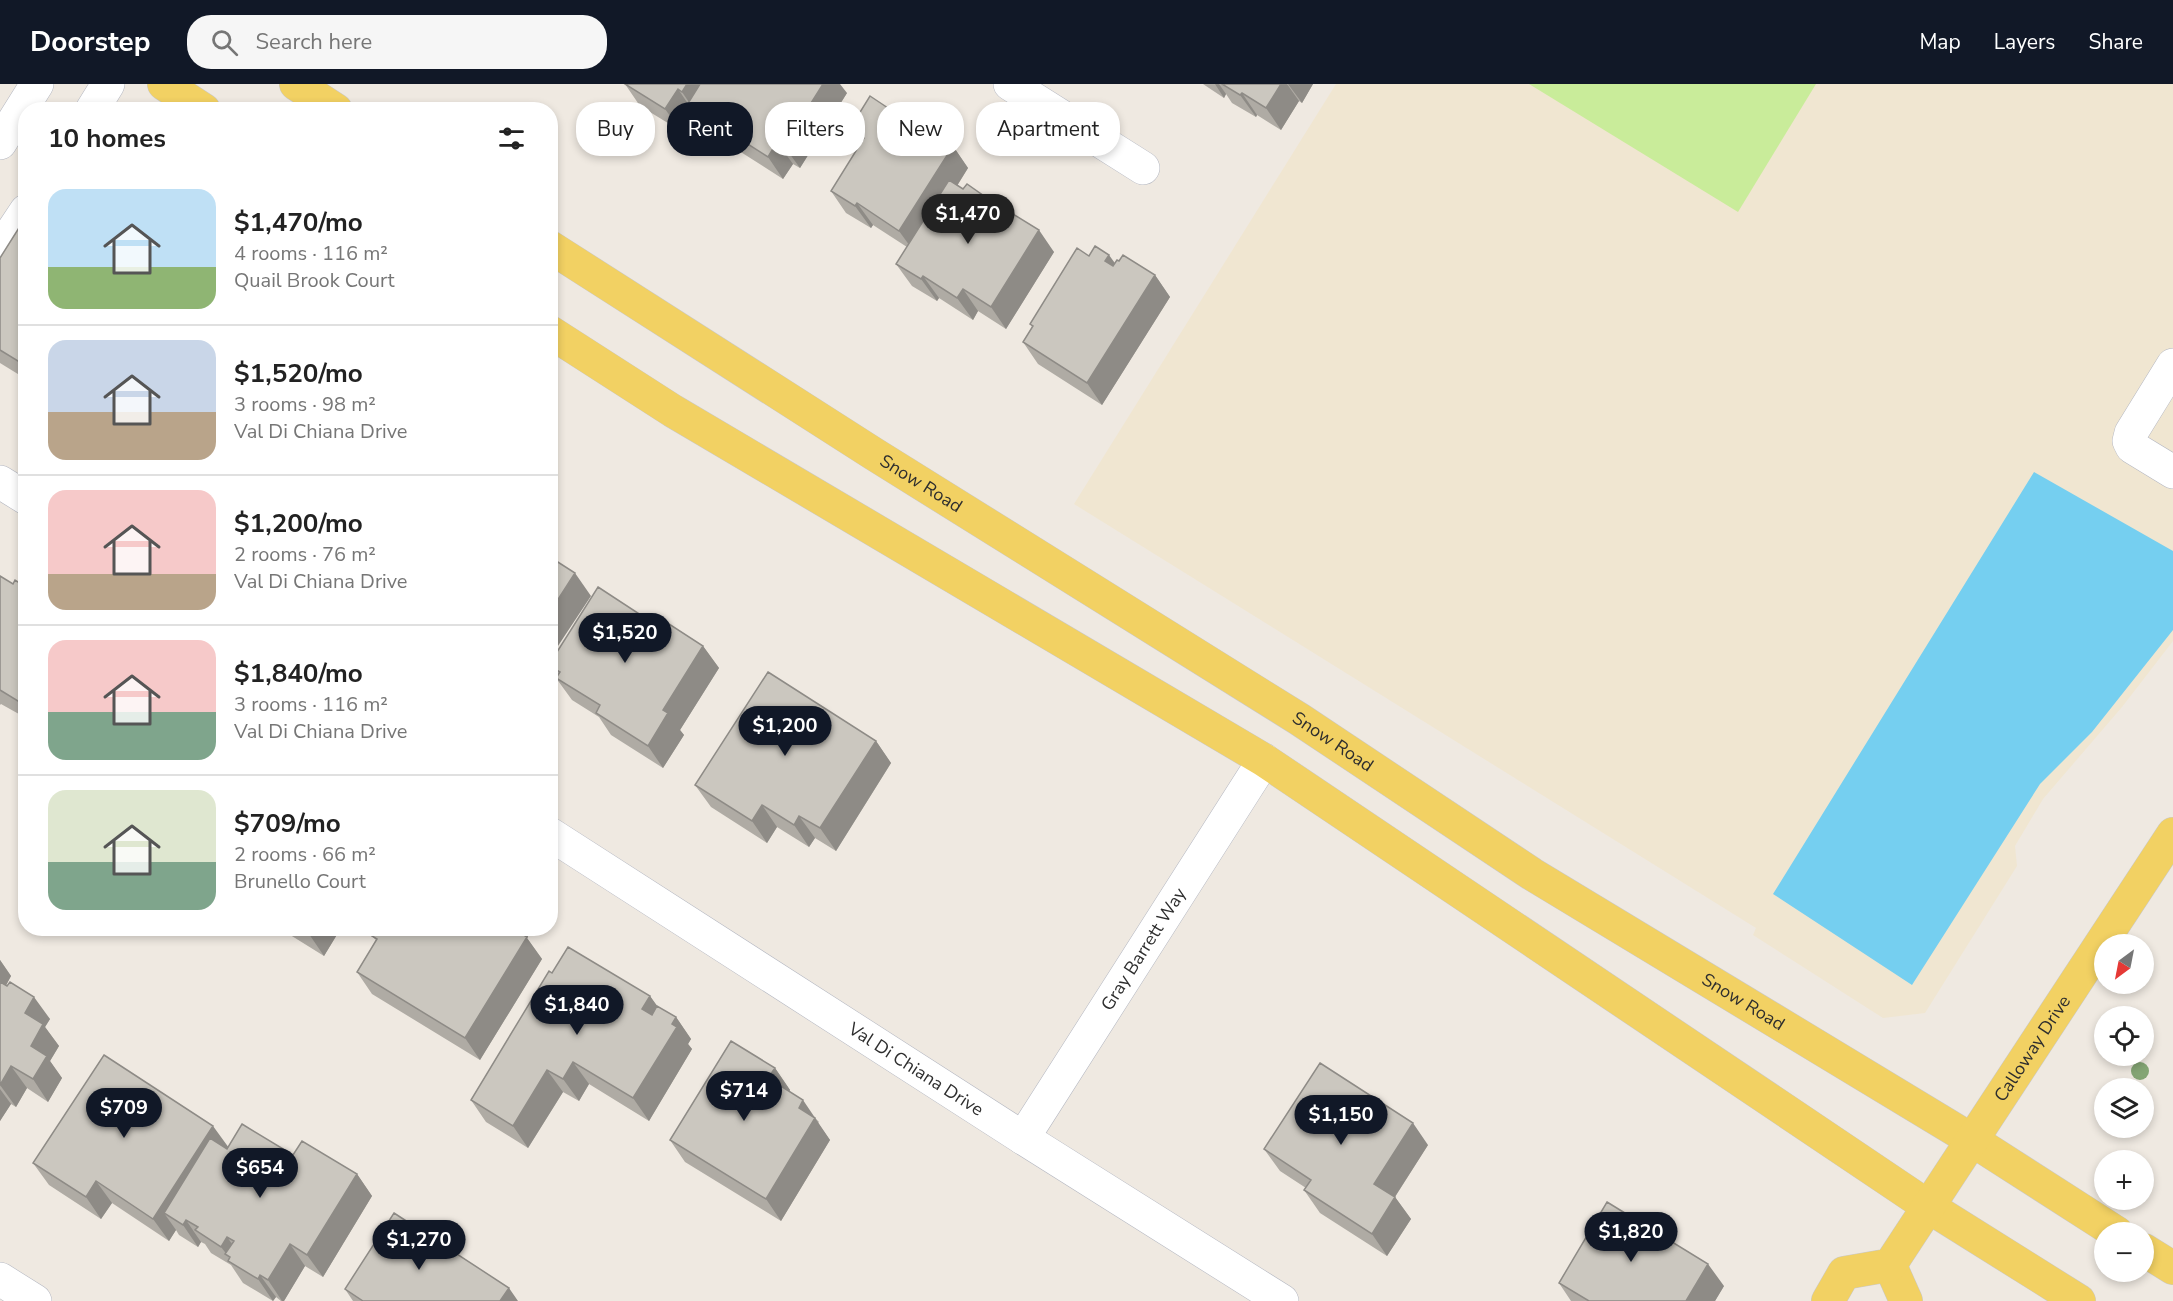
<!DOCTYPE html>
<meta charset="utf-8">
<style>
:root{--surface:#fff;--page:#f6f6f6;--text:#222;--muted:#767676;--line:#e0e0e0;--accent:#111827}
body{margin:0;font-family:"Nunito Sans",sans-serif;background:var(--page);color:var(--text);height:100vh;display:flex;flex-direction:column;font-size:22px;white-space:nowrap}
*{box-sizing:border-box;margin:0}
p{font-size:20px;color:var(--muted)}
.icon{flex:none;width:33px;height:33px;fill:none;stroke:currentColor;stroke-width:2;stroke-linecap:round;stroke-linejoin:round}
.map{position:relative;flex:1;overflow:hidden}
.drawer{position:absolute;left:18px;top:18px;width:540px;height:834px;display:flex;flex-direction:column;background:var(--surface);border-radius:24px;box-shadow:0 3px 9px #0003}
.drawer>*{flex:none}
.guide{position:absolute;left:576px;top:18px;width:570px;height:54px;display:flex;gap:12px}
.needle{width:39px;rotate:212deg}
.tools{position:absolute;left:2094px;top:850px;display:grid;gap:12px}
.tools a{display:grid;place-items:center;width:60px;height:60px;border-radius:50%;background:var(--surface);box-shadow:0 3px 9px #0003;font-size:30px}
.price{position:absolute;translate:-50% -51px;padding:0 14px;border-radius:21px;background:var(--accent);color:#fff;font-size:20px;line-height:39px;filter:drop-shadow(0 2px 3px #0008)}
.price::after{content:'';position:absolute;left:50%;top:36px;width:18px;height:14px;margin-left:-9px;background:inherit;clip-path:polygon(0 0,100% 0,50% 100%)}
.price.current{background:#222;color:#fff}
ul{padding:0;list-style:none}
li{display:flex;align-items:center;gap:18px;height:150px;padding:0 30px}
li+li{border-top:2px solid var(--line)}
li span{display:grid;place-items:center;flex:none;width:168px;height:120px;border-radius:18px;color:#555}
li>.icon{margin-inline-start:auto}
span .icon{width:72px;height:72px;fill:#fffc;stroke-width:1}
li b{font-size:26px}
h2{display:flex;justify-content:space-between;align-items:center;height:72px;padding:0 30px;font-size:26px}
.tag{padding:0 21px;border-radius:24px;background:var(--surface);box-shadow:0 3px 9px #0003;font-size:21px;line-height:54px}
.tag.current{background:var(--accent);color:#fff}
header{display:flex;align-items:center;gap:36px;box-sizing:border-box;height:84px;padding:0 30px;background:var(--accent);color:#fff}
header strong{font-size:28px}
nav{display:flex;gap:33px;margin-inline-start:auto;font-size:21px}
.search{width:420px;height:54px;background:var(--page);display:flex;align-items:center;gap:15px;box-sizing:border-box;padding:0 21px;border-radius:24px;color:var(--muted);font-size:22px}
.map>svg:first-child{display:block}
</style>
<header>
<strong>Doorstep</strong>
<div class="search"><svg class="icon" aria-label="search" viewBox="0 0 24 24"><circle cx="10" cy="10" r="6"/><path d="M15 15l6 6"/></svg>Search here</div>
<nav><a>Map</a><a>Layers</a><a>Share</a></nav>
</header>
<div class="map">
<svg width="2173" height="1217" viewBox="0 0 2173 1217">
<rect width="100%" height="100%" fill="#efe9e1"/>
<!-- education -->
<path fill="#f0e6d1" d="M1336 0H2173V557L2122 623 2043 715 2015 762 2017 782 1925 929 1883 934 1753 851 1756 844 1074 420Z"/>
<!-- pitch -->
<path fill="#c9ec9a" d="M1529 0H1816L1738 128Z"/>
<!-- water -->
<path fill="#75cff0" d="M2034 388 2173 467V546L2092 648 2040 700 1912 901 1773 810Z"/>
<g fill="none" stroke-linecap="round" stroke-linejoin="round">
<defs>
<g id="minor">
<path d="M1010 0 1143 84"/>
<path d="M92 26 108 0"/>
<path d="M0 59 37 0"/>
<path d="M0 166 26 127"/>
<path d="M2173 281 2131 349 2129 357 2132 363 2173 388"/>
<path d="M0 398 26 414"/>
<path id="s1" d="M550 750 1023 1054 1282 1217"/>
<path id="s2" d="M1023 1054 1264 676"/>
<path d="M0 1195 35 1217"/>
</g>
<g id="major">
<path d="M164 0 204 26"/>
<path d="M296 0 336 26"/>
<path id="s3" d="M550 163 874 370 1299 635 1532 790 1972 1056 2117 1149"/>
<path d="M550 248 673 327 1264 676 1929 1123 2079 1217"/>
<path d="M2144 1166 2173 1184"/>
<path d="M1890 1181 1906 1217"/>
<path id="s4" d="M1828 1217 1844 1189 1890 1181 2173 750"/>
</g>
</defs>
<!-- minor casing -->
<use href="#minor" stroke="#b4b7c1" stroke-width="34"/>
<!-- major casing -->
<use href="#major" stroke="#c9c9c9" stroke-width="34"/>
<!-- minor -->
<use href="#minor" stroke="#fff" stroke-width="33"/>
<!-- major -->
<use href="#major" stroke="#f2d163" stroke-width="33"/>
</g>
<!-- trees -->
<circle fill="#84a574" cx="2140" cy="987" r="9"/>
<!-- wall -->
<path fill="#afaba4" d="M625 0 847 9 800 84 793 80 783 95 736 65 733 60 727 69 698 51 687 36 681 47 640 22Z
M1203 0H1313L1302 19 1299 17 1281 46 1257 31 1256 33 1232 19 1226 10 1224 14Z
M849 46 924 49 953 62 968 84 957 102 963 105 984 112 990 120 1054 168 1006 245 978 227 973 236 939 214 937 217 912 202 896 180 907 163 873 141 871 144 846 129 831 107 860 61Z
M26 141V295L0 279V174Z
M1089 172 1155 191 1170 213 1102 321 1038 280 1023 258 1032 243 1030 240Z
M0 492 13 500 26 503V634L1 620 0 621Z
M659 543 703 562 719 584 680 646 684 651 663 684 611 651 599 633 572 616 556 594 557 592 550 583V579Z
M876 657 891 679 836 767 815 754 809 763 777 743 767 759 711 723 695 701Z
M279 844H341L324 872Z
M377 844H529L531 847 527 854 542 875 480 976 372 910 357 888 376 856 372 852Z
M0 876 11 892 6 901 50 935 45 943 59 962 50 977 62 994 48 1018 27 1004 16 1023 11 1020 0 1037Z
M552 889 650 912 657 923 676 933 691 955 688 960 692 965 649 1037 589 1000 579 1017 563 1008 528 1064 486 1038 471 1016Z
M775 984 790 1006 789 1007 819 1038 818 1039 830 1056 781 1137 685 1078 670 1056Z
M1428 1061 1395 1113 1411 1135 1387 1172 1320 1129 1304 1106 1306 1104 1280 1087 1264 1065Z
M228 1063 293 1071 357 1090 372 1112 323 1193 305 1182 284 1217H281L276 1213 273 1217 243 1199 231 1181 211 1169 205 1160 201 1158 198 1163 179 1151 176 1146 169 1157 112 1119 101 1135 49 1101 33 1079Z
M1559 1199 1724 1202 1715 1217H1571Z
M345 1205 518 1217H353Z"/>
<!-- shaded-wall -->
<path fill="#8e8b86" d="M687 0H716L697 30 682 8Z
M823 0H840L847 9 800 84 784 62Z
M1215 0H1219L1226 10 1224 14Z
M1281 0H1287L1299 17 1281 46 1266 24Z
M1288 0H1313L1302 19Z
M678 5 693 27 682 29 687 36 681 47 665 25Z
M1242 9 1257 31 1256 33 1240 11Z
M726 24 742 46 721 43 733 60 727 69 712 47Z
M917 40 932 62 914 44Z
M777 58 793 80 783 95 768 73Z
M953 62 968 84 915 169 899 147Z
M984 112 999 134 992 146 976 124Z
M857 119 873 141 871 144 855 122Z
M1039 146 1054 168 1006 245 991 223Z
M1109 171 1125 193 1105 177Z
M1155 191 1170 213 1102 321 1087 299Z
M923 192 939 214 937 217 921 195Z
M963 205 978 227 973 236 957 214Z
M575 489 591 512 550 574V528Z
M703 562 719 584 680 646 684 651 663 684 648 662 663 626Z
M876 657 891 679 836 767 820 744Z
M762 721 777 743 767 759 752 737Z
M799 732 815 754 809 763 794 741Z
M312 844H341L324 872 309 850Z
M509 844H529L531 847 527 854 542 875 480 976 465 954Z
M0 876 11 892 1 911 0 910Z
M650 912 666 934 658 947 642 925Z
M34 913 50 935 45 943 59 962 50 977 62 994 48 1018 33 995 25 929Z
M676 933 691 955 688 960 692 965 649 1037 633 1014Z
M573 978 589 1000 579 1017 563 995Z
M11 982 27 1004 16 1023 0 1001Z
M775 984 790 1006 784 1016 768 994Z
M547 986 563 1008 528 1064 513 1042Z
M0 1005 11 1020 0 1037Z
M803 1016 830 1056 781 1137 766 1115 799 1024Z
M1413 1039 1428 1061 1389 1122 1374 1100Z
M213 1042 229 1064 164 1129 176 1146 169 1157 153 1135Z
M357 1090 372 1112 323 1193 307 1171Z
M96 1097 112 1119 101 1135 86 1113Z
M1395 1113 1411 1135 1387 1172 1372 1150Z
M186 1136 201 1158 198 1163 183 1141Z
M227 1153 243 1175 230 1173 228 1172 221 1163Z
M290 1160 305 1182 284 1217H282L268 1196Z
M1708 1180 1724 1202 1715 1217H1686Z
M260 1191 276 1213 273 1217 258 1195Z
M509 1204 518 1217H500Z"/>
<!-- building -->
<path fill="#cbc7bf" stroke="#8e8b86" stroke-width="1.5" d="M625 0H687L682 8 678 5 665 25Z
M700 0H823L784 62 777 58 768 73 721 43 731 27 726 24 712 47 682 29Z
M1222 0H1281L1266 24 1242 9 1240 11Z
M870 12 894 28 895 26 917 40 914 44 923 50 926 46 953 62 899 147 857 119 855 122 831 107 864 54 849 46Z
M949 96 963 105 967 100 984 112 976 124 984 129 992 117 1039 146 991 223 963 205 957 214 923 192 921 195 896 180Z
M22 139 26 141V282L0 266V174Z
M1095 162 1109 171 1105 177 1113 182 1117 176 1119 177 1123 171 1155 191 1087 299 1023 258 1033 242 1030 240 1077 164 1089 172Z
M550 473 575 489 550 528Z
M0 492 13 500 15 496 26 503V622L0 606Z
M598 503 659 543 663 536 703 562 663 626 668 629 648 662 596 629 600 621 556 594 560 588 550 582V579Z
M768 588 876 657 820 744 799 732 794 741 762 721 752 737 695 701Z
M300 844H312L309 850Z
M377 844H513L527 853 465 954 357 888 377 855 372 852Z
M568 863 650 912 642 925 652 931 657 922 676 933 672 940 677 943 633 1014 573 978 563 995 547 986 513 1042 471 1016 549 887 552 889Z
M0 898 7 902 10 898 34 913 25 929 43 940 31 962 47 972 33 995 11 982 0 1001Z
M731 957 775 984 768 994 803 1016 799 1024 815 1034 766 1115 670 1056Z
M104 971 213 1042 153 1135 96 1097 86 1113 33 1079Z
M1320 979 1413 1039 1374 1100 1395 1113 1372 1150 1304 1106 1311 1096 1264 1065Z
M242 1040 293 1071 302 1057 357 1090 307 1171 290 1160 268 1196 260 1191 258 1195 228 1177 230 1173 225 1170 234 1157 227 1153 221 1163 195 1146 198 1143 186 1136 183 1141 164 1129 210 1054 227 1065Z
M1607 1118 1708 1180 1686 1217H1589L1559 1199Z
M394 1129 509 1204 500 1217H363L345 1205Z"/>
<g text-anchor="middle" stroke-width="4.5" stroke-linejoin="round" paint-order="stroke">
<!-- street labels -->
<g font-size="18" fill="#2e2e2e" stroke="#fff">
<text dy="6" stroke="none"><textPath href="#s3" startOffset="440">Snow Road</textPath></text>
<text dy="6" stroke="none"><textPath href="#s3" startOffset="926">Snow Road</textPath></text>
<text dy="6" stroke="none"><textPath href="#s2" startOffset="224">Gray Barrett Way</textPath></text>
<text dy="6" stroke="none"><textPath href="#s3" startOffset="1412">Snow Road</textPath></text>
<text dy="6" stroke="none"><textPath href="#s4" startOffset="338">Calloway Drive</textPath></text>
<text dy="6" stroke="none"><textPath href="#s1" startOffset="435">Val Di Chiana Drive</textPath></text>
</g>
</g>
</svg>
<div class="tools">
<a><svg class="needle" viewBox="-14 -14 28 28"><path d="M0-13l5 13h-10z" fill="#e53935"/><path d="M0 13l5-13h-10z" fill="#767676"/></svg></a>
<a><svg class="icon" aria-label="locate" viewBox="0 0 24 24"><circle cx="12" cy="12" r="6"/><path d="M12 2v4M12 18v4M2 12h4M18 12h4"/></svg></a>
<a><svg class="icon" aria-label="layers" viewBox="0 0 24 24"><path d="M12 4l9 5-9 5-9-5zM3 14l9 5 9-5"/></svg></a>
<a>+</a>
<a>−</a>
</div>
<b class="price current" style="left:968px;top:161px">$1,470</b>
<b class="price" style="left:625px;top:580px">$1,520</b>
<b class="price" style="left:785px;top:673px">$1,200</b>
<b class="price" style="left:577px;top:952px">$1,840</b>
<b class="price" style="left:744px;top:1038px">$714</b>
<b class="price" style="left:124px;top:1055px">$709</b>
<b class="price" style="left:1341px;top:1062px">$1,150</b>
<b class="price" style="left:260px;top:1115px">$654</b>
<b class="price" style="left:1631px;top:1179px">$1,820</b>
<b class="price" style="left:419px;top:1187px">$1,270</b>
<div class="guide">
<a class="tag">Buy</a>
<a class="tag current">Rent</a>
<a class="tag">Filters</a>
<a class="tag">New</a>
<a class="tag">Apartment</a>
</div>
<section class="drawer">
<h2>10 homes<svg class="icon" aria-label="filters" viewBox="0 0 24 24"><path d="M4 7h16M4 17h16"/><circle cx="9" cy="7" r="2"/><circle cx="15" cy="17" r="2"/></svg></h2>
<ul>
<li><span style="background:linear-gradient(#bfe0f5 65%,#8fb573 0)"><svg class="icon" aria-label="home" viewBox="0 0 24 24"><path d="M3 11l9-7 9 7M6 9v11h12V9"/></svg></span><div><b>$1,470/mo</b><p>4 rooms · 116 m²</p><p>Quail Brook Court</p></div></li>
<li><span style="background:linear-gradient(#c9d6e8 60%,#b9a48a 0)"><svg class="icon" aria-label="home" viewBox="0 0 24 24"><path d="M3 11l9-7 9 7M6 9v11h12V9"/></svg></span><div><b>$1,520/mo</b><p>3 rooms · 98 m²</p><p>Val Di Chiana Drive</p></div></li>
<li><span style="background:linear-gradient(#f6c9c9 70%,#b9a48a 0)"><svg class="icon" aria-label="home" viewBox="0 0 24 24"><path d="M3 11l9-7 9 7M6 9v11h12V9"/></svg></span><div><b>$1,200/mo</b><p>2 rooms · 76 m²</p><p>Val Di Chiana Drive</p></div></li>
<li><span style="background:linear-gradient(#f6c9c9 60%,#7fa58c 0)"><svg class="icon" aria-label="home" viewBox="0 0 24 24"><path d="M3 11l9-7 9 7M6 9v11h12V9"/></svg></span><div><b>$1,840/mo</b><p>3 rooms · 116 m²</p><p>Val Di Chiana Drive</p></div></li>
<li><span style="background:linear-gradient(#dfe7d0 60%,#7fa58c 0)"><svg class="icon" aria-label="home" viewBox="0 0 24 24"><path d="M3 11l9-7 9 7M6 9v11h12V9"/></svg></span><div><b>$709/mo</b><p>2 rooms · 66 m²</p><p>Brunello Court</p></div></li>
</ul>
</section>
</div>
